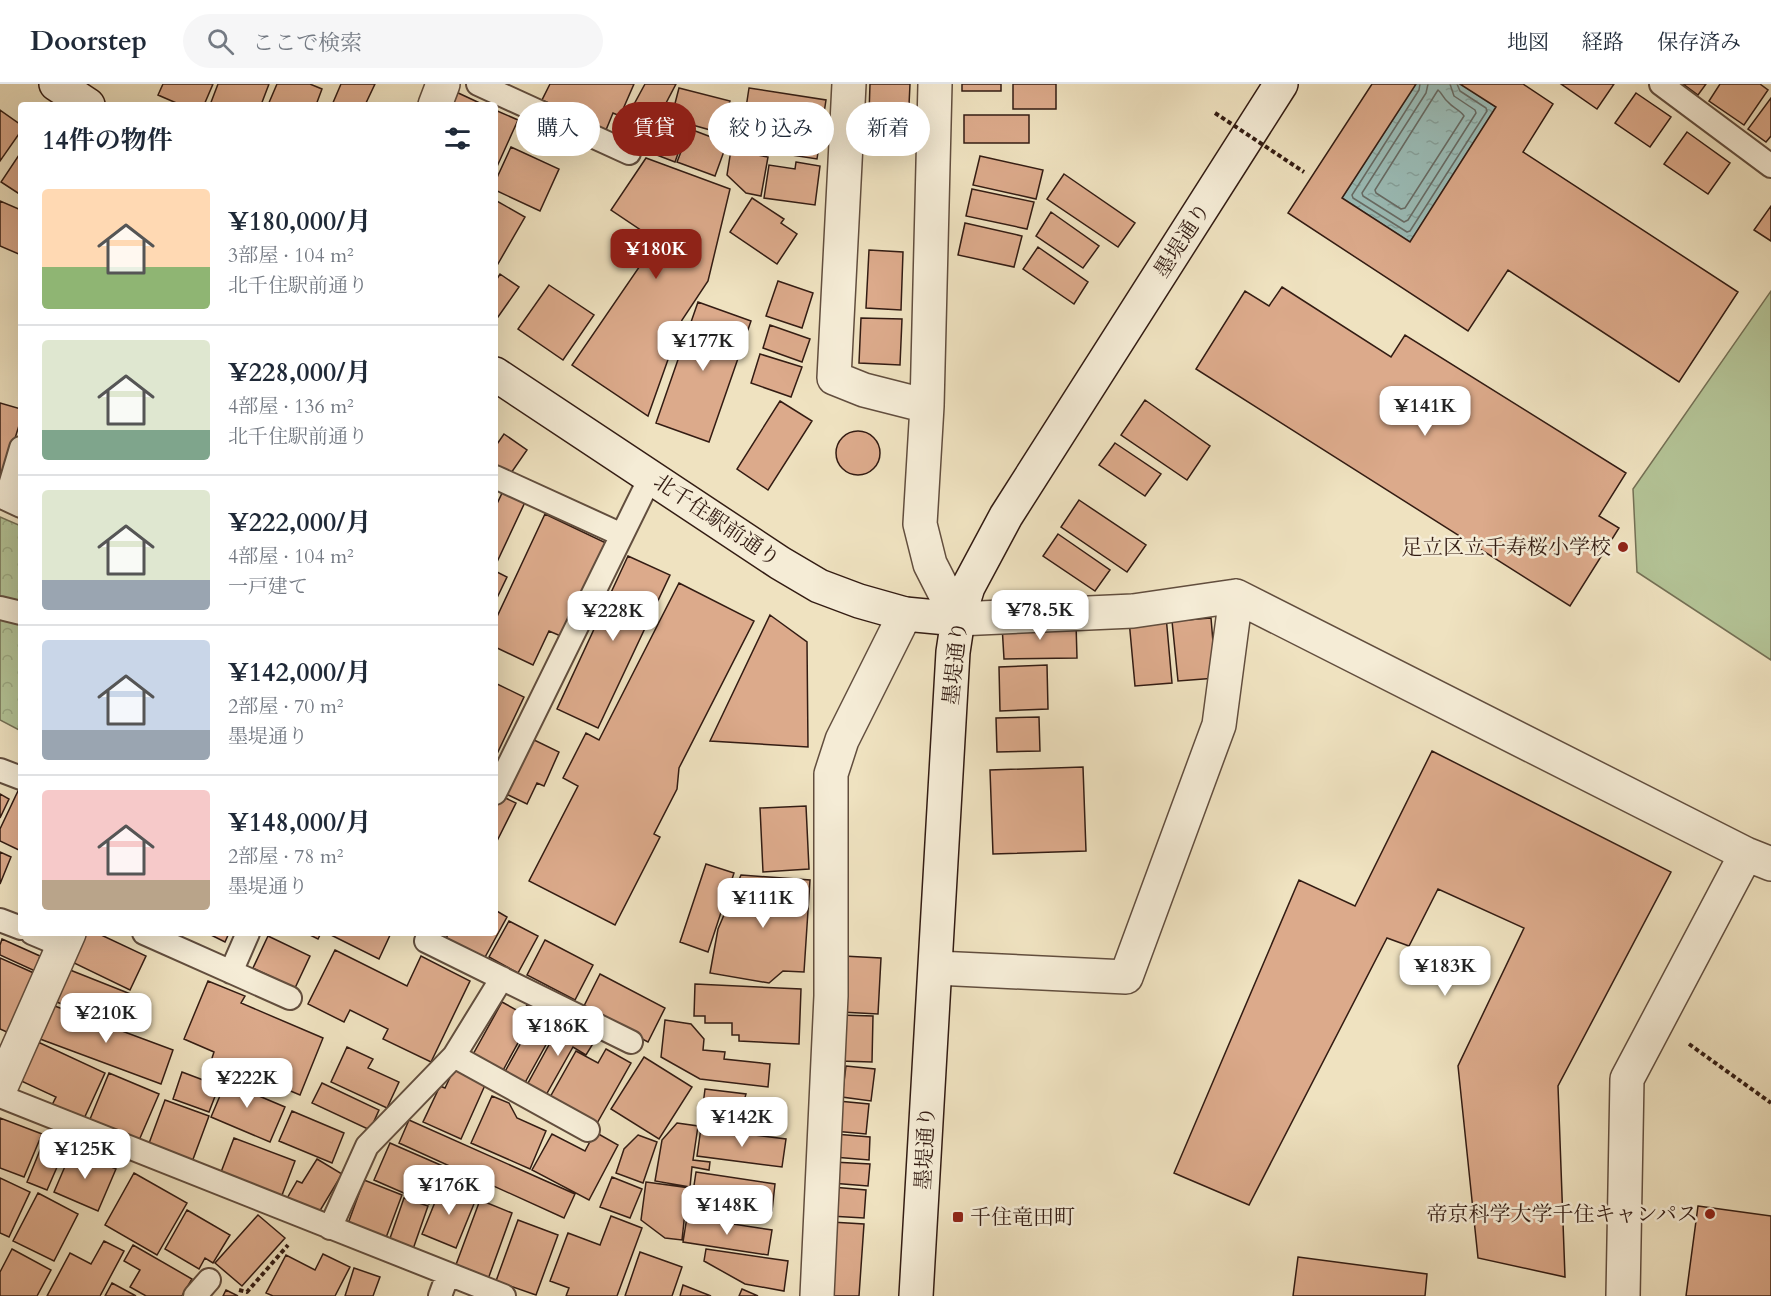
<!DOCTYPE html>
<html lang="ja">
<meta charset="utf-8">
<style>
:root{--surface:#fff;--page:#f6f6f7;--text:#1f2937;--muted:#747a83;--line:#e0e1e3;--accent:#8f2418}
body{margin:0;font-family:Cardo,"Noto Serif JP",serif;background:var(--page);color:var(--text);height:100vh;display:flex;flex-direction:column;font-size:22px;white-space:nowrap}
*{box-sizing:border-box;margin:0}
p{font-size:20px;color:var(--muted)}
.icon{flex:none;width:33px;height:33px;fill:none;stroke:currentColor;stroke-width:2;stroke-linecap:round;stroke-linejoin:round}
.map{position:relative;flex:1;overflow:hidden}
.details{position:absolute;left:18px;top:18px;width:480px;height:834px;display:flex;flex-direction:column;background:var(--surface);border-radius:6px;box-shadow:0 6px 24px #0002}
.details>*{flex:none}
.banner{position:absolute;left:516px;top:18px;width:570px;height:54px;display:flex;gap:12px}
.price{position:absolute;translate:-50% -51px;padding:0 14px;border-radius:12px;background:#fff;color:#222;font-size:20px;line-height:39px;filter:drop-shadow(0 2px 3px #0008)}
.price::after{content:'';position:absolute;left:50%;top:36px;width:18px;height:14px;margin-left:-9px;background:inherit;clip-path:polygon(0 0,100% 0,50% 100%)}
.price.selected{background:var(--accent);color:#fff}
ul{padding:0;list-style:none}
li{display:flex;align-items:center;gap:18px;height:150px;padding:0 24px}
li+li{border-top:2px solid var(--line)}
li span{display:grid;place-items:center;flex:none;width:168px;height:120px;border-radius:6px;color:#555}
li>.icon{margin-inline-start:auto}
span .icon{width:72px;height:72px;fill:#fffc;stroke-width:1}
li b{font-size:26px}
h2{display:flex;justify-content:space-between;align-items:center;height:72px;padding:0 24px;font-size:26px}
.pill{padding:0 21px;border-radius:27px;background:var(--surface);box-shadow:0 6px 24px #0002;font-size:21px;line-height:54px}
.pill.selected{background:var(--accent);color:#fff}
header{display:flex;align-items:center;gap:36px;box-sizing:border-box;height:84px;padding:0 30px;background:var(--surface);border-bottom:2px solid var(--line)}
header strong{font-size:28px}
nav{display:flex;gap:33px;margin-inline-start:auto;font-size:21px}
.search{width:420px;height:54px;background:var(--page);display:flex;align-items:center;gap:15px;box-sizing:border-box;padding:0 21px;border-radius:33px;color:var(--muted);font-size:22px}
.map>svg:first-child{display:block}
</style>
<header>
<strong>Doorstep</strong>
<div class="search"><svg class="icon" aria-label="search" viewBox="0 0 24 24"><circle cx="10" cy="10" r="6"/><path d="M15 15l6 6"/></svg>ここで検索</div>
<nav><a>地図</a><a>経路</a><a>保存済み</a></nav>
</header>
<div class="map">
<svg width="1771" height="1212" viewBox="0 0 1771 1212">
<defs>
<pattern id="park-crowns" width="20" height="18" patternUnits="userSpaceOnUse" patternTransform="scale(1.5)"><rect width="20" height="18" fill="#b4c497"/><path d="M2 6a3 3 0 1 1 6 0M12 15a3 3 0 1 1 6 0" fill="none" stroke="#9ba881"/></pattern>
<pattern id="water-ripples" width="26" height="14" patternUnits="userSpaceOnUse" patternTransform="scale(1.5)"><rect width="26" height="14" fill="#9bbdb8"/><path d="M2 4q2-2 4 0t4 0M15 11q2-2 4 0t4 0" fill="none" stroke="#86a29d"/></pattern>
</defs>
<rect width="100%" height="100%" fill="#efe2c0"/>
<filter id="stains"><feTurbulence type="fractalNoise" baseFrequency=".00333" numOctaves="4"/><feColorMatrix values="0 0 0 0 .2 0 0 0 0 .09 0 0 0 0 .02 0 0 0 .5 -.17"/></filter>
<radialGradient id="worn" r=".72"><stop offset=".6" stop-color="#630" stop-opacity="0"/><stop offset="1" stop-color="#630" stop-opacity=".3"/></radialGradient>
<!-- park -->
<path fill="url(#park-crowns)" stroke="#747055" stroke-width="1.5" d="M0 433 21 442V647L0 636Z"/>
<!-- garden -->
<path fill="#b4c497" stroke="#747055" stroke-width="1.5" d="M1771 207V576L1637 488 1633 405Z"/>
<!-- water -->
<path fill="url(#water-ripples)" stroke="#717d76" stroke-width="1.5" d="M1416 0H1460L1496 23 1410 158 1342 114Z"/>
<g fill="none" stroke-linecap="round" stroke-linejoin="round">
<!-- shore -->
<path stroke="#676c66" stroke-width="1.5" d="M1420 0 1419 6 1352 111 1353 114 1407 148 1410 147 1487 27 1486 24 1460 7 1457 0
M1428 0 1426 9 1362 109 1363 112 1404 138 1408 136 1476 29 1475 26 1454 12 1450 0
M1438 6C1442 9 1443 14 1448 18 1453 24 1460 26 1464 32L1405 124 1401 125 1376 109 1375 106Z"/>
</g>
<!-- building -->
<path fill="#dcaa8b" stroke="#331c13" stroke-width="1.5" d="M163 0H213L204 21H181L158 11Z
M218 0H269L261 21H210Z
M277 0H310L322 5 316 21H268Z
M341 0H375L365 21H332Z
M550 0H634L620 32 613 29 606 46 542 16Z
M645 0H676L644 61 619 48Z
M870 0H910L907 63 868 61Z
M962 0H1001V7H962Z
M1013 0H1056V25H1013Z
M1372 0H1416L1342 114 1410 158 1496 23 1460 0H1523L1553 20 1523 68 1738 208 1679 298 1508 186 1468 247 1288 129Z
M1561 0H1614L1597 25Z
M1683 0H1706L1698 11Z
M1720 0H1760L1768 6 1744 41 1709 17Z
M679 4 730 17 721 49 671 35Z
M749 4 826 16 817 75 740 63Z
M454 7 484 21H448Z
M1636 9 1671 33 1650 63 1615 39Z
M1771 14V52L1766 58 1748 45Z
M0 26 21 41V47L0 77Z
M495 26 518 36 495 87Z
M964 31H1029V59H964Z
M661 35 687 44 675 78 649 68Z
M690 45 727 59 715 92 677 78Z
M1687 48 1730 79 1708 110 1664 80Z
M511 63 559 85 540 127 495 106V98Z
M731 66 768 73 761 112 746 109 727 91Z
M21 68V111L1 98Z
M980 72 1043 86 1036 115 973 101Z
M646 74 730 105 708 197 682 236 648 332 572 281 657 157 611 126Z
M796 78 820 82 815 121 764 114 769 81 795 85Z
M1064 90 1135 139 1118 163 1047 115Z
M972 105 1034 118 1027 145 966 132Z
M752 114 784 135 781 139 797 150 777 180 730 148Z
M495 116 525 133 495 185Z
M0 117 21 126V171L0 162Z
M1771 122V157L1754 146Z
M1051 128 1099 162 1083 184 1036 152Z
M965 139 1022 152 1014 183 958 171Z
M1038 163 1088 198 1074 220 1023 185Z
M869 166 903 168 901 226 866 224Z
M500 190 519 203 498 233 495 231V198Z
M778 197 813 209 802 244 766 232Z
M549 201 594 231 563 276 518 245Z
M1282 203 1391 273 1405 251 1626 389 1599 432 1619 444 1570 522 1196 285 1245 207 1269 222Z
M698 218 751 237 709 358 656 339Z
M861 234 902 235 900 281 859 279Z
M770 241 810 255 802 278 763 264Z
M760 270 802 283 791 313 751 299Z
M1145 316 1210 362 1187 396 1121 351Z
M780 317 812 337 768 406 737 385Z
M0 319 21 325V335L4 390 0 389Z
M836 369a22 22 0 1 1 44 0a22 22 0 1 1-44 0Z
M504 350 527 366 509 392 495 382V363Z
M1115 359 1161 390 1145 412 1099 381Z
M504 405 526 416 497 478 495 477V424Z
M1079 416 1146 461 1127 488 1061 443Z
M545 430 606 459 563 553 549 547 533 581 495 563V537Z
M1058 450 1110 486 1095 507 1043 472Z
M628 472 670 491 598 644 557 625Z
M495 487 507 493 495 518Z
M679 499 754 537 679 684 677 705 654 750 660 753 615 841 529 797 578 702 563 694 586 649 599 656Z
M770 531 807 558 808 663 710 657Z
M1166 532 1172 599 1135 602 1129 536Z
M1211 534 1216 594 1178 597 1172 537Z
M1076 539 1077 574 1004 575 1002 541Z
M1047 581 1048 625 1000 627 999 583Z
M495 599 524 613 496 672H495Z
M1039 633 1040 667 997 668 996 634Z
M528 653 559 668 544 702 537 699 527 720 502 708Z
M1432 667 1671 788 1558 1002 1565 1193 1478 1174 1458 982 1524 844 1438 805 1409 862 1387 854 1249 1121 1174 1089 1299 796 1355 822Z
M1083 683 1086 767 993 770 990 686Z
M18 707 21 708V767L0 757V745Z
M0 710 9 715 0 734Z
M499 711 516 719 495 761V719Z
M806 722 809 785 763 788 760 724Z
M0 768 11 773 0 800Z
M706 780 734 789 708 868 680 858Z
M741 791 810 796 804 888 783 887 769 899 710 889 718 845Z
M495 826 507 833 484 875 446 854 449 849H495Z
M509 837 538 852 518 889 489 873Z
M86 849H97L146 872 130 906 72 878Z
M207 849H229L225 858Z
M306 849H321L318 855Z
M327 849H391L379 875Z
M268 852 310 872 295 904 253 884Z
M2 855 40 872 35 887 0 871V861Z
M545 856 593 881 575 916 527 891Z
M335 866 407 902 421 872 470 897 431 978 383 955 388 945 350 926 344 938 308 920Z
M843 872 881 874 878 930 841 928Z
M0 874 36 890 9 949 0 945Z
M65 884 133 911 120 944 52 916Z
M600 890 665 924 648 958 583 924Z
M208 897 245 912 241 919 323 954 300 1011 212 974 214 968 184 955Z
M695 900 801 905 799 960 739 957V951H732V939H705V932H694Z
M502 918 520 928 514 939 525 946 501 990 471 974Z
M52 921 173 966 161 1000 40 955Z
M527 921 558 939 522 1004 502 993 528 946 521 931Z
M840 931 873 932 872 978 839 977Z
M665 936 691 940 704 955 703 966 725 968 724 975 770 980 768 1003 700 995 661 973Z
M561 939 594 958 586 971 573 963 546 1011 527 1001Z
M38 958 105 989 82 1039 50 1025 56 1013 19 996Z
M347 963 373 975 368 984 399 998 387 1024 331 998Z
M606 965 631 979 596 1041 549 1015 576 967 598 979Z
M644 973 692 1003 659 1055 611 1025Z
M846 982 875 985 871 1017 842 1013Z
M454 985 486 999 461 1055 423 1038 440 1002 445 1004Z
M182 988 219 1002 209 1028 173 1015Z
M230 988 257 1000 252 1009 285 1023 270 1058 211 1033Z
M109 989 159 1010 137 1061 88 1040Z
M322 999 379 1026 370 1046 312 1019Z
M705 1005 746 1010 744 1017 779 1021 776 1046 701 1037Z
M492 1012 509 1019 517 1034 546 1047 530 1085 471 1059Z
M165 1016 209 1032 192 1078 148 1062Z
M838 1017 869 1020 866 1050 834 1047Z
M292 1027 344 1049 332 1079 279 1057Z
M0 1034 42 1050 24 1093 0 1084Z
M409 1036 575 1110 564 1134 399 1059Z
M677 1039 698 1042 693 1076 710 1078 709 1086 692 1083 690 1103 655 1097 662 1056Z
M701 1044 786 1055 782 1083 697 1072Z
M595 1048 618 1061 589 1116 532 1086 552 1050 585 1067Z
M47 1049 68 1058 47 1106 27 1098Z
M835 1050 870 1053 869 1076 834 1073Z
M638 1051 657 1058 643 1099 616 1089 624 1065Z
M234 1054 295 1077 279 1119 218 1096Z
M390 1059 445 1083 429 1120 374 1096Z
M72 1066 116 1085 98 1127 54 1108Z
M317 1075 342 1090 315 1135 285 1118 297 1097 302 1099Z
M833 1078 870 1080 868 1102 831 1099Z
M696 1088 775 1100 772 1127 692 1115Z
M134 1089 187 1119 157 1171 105 1141Z
M612 1093 642 1105 630 1134 600 1123Z
M0 1094 30 1108 9 1153 0 1149Z
M364 1096 402 1111 384 1159 346 1145Z
M646 1098 690 1104 687 1121 702 1123 701 1131 685 1128 682 1156 665 1154 641 1136Z
M442 1101 476 1115 456 1164 422 1150Z
M832 1103 866 1106 864 1134 830 1132Z
M38 1109 78 1130 54 1177 13 1157Z
M404 1114 428 1122 412 1168 388 1160Z
M480 1116 512 1129 487 1198 454 1186Z
M1698 1122 1771 1132V1212H1686Z
M187 1126 230 1151 213 1179 205 1174 199 1185 165 1165Z
M258 1131 285 1154 242 1202 215 1179Z
M611 1132 642 1144 617 1212H566L569 1204 550 1197 568 1149 600 1161Z
M687 1133 772 1146 768 1171 683 1158Z
M518 1136 558 1151 536 1211 496 1197Z
M831 1138 864 1140 859 1212H826Z
M104 1157 124 1167 100 1212H47L70 1169 91 1180Z
M133 1161 192 1195 182 1212H146L130 1203 140 1186 124 1177Z
M12 1165 51 1186 37 1212H0V1188Z
M706 1165 788 1177 784 1207 745 1200 704 1177Z
M640 1168 682 1183 672 1212H625Z
M323 1170 350 1183 335 1212H273L266 1209 286 1171 315 1186Z
M1298 1173 1427 1190 1425 1212H1293Z
M354 1184 380 1193 373 1212H345Z
M112 1199 136 1212H105Z
M683 1201 711 1212H680Z
M742 1205 758 1212H739Z
M226 1206 238 1212H223Z"/>
<g fill="none" stroke-linecap="round" stroke-linejoin="round">
<defs>
<path id="lane" d="M478 0 629 69
M1661 0 1771 82
M21 364 6 415 21 422
M495 393 622 451
M0 524 21 529
M0 686 21 694
M495 709 651 392
M0 836 21 844
M32 849 63 862
M144 849 290 914
M430 849 426 857 631 958
M231 888 248 849
M454 972 588 1046
M0 1012 504 1212
M330 1144 367 1062 454 972 502 894
M195 1212 209 1196
M440 1212 448 1190"/>
<path id="street" d="M849 0 834 294 864 306 927 322
M935 0 927 322 920 440 930 480 958 535 1133 527 1236 512 1746 770 1771 780
M435 21 443 0
M936 884 1126 893 1219 641 1236 512
M0 1005 69 849
M817 1212 831 912V690L842 656 905 530
M1623 1212 1627 995 1746 770"/>
<path id="secondary" d="M56 0 88 21
M495 290 780 479 819 502 859 517 905 530 958 535
M916 1212 953 568 958 535 968 503 1006 432 1281 0"/>
</defs>
<!-- lane casing -->
<use href="#lane" stroke="#624e3e" stroke-width="26"/>
<!-- street casing -->
<use href="#street" stroke="#624e3e" stroke-width="36"/>
<!-- secondary casing -->
<use href="#secondary" stroke="#331c13" stroke-width="36"/>
<!-- path -->
<path stroke="#331c13" stroke-width="4" stroke-dasharray="4.5 3" stroke-linecap="butt" d="M1689 960 1771 1019
M239 1206 247 1208 288 1161"/>
<!-- lane -->
<use href="#lane" stroke="#f5ecd6" stroke-width="22"/>
<!-- street -->
<use href="#street" stroke="#f5ecd6" stroke-width="33"/>
<!-- secondary -->
<use href="#secondary" stroke="#f5ecd6" stroke-width="33"/>
<!-- path-bridge -->
<path stroke="#331c13" stroke-width="4" stroke-dasharray="4.5 3" stroke-linecap="butt" d="M1215 29 1304 88"/>
</g>
<!-- markers -->
<g fill="#8f2418" stroke="#f5ecd6" stroke-width="2">
<circle cx="1623" cy="463" r="6"/>
<circle cx="1710" cy="1130" r="6"/>
<rect x="952" y="1127" width="12" height="12" rx="3"/>
</g>
<g text-anchor="middle" stroke-width="5" stroke-linejoin="round" paint-order="stroke">
<!-- street labels -->
<g font-size="21" fill="#331c13" stroke="#f5ecd6">
<text transform="translate(1182 156) rotate(-57)" y="7">墨堤通り</text>
<text transform="translate(717 436) rotate(34)" y="7">北千住駅前通り</text>
<text transform="translate(955 579) rotate(-84)" y="7">墨堤通り</text>
<text transform="translate(925 1064) rotate(-87)" y="7">墨堤通り</text>
</g>
<!-- poi labels -->
<g font-size="21" fill="#331c13" stroke="#f5ecd6" text-anchor="end">
<text x="1611" y="470">足立区立千寿桜小学校</text>
<text x="1698" y="1137">帝京科学大学千住キャンパス</text>
<text x="970" y="1140" text-anchor="start">千住竜田町</text>
</g>
</g>
<rect width="100%" height="100%" filter="url(#stains)"/>
<rect width="100%" height="100%" fill="url(#worn)"/>
</svg>
<b class="price selected" style="left:656px;top:196px">¥180K</b>
<b class="price" style="left:703px;top:288px">¥177K</b>
<b class="price" style="left:1425px;top:353px">¥141K</b>
<b class="price" style="left:1040px;top:557px">¥78.5K</b>
<b class="price" style="left:613px;top:558px">¥228K</b>
<b class="price" style="left:763px;top:845px">¥111K</b>
<b class="price" style="left:1445px;top:913px">¥183K</b>
<b class="price" style="left:106px;top:960px">¥210K</b>
<b class="price" style="left:558px;top:973px">¥186K</b>
<b class="price" style="left:247px;top:1025px">¥222K</b>
<b class="price" style="left:742px;top:1064px">¥142K</b>
<b class="price" style="left:85px;top:1096px">¥125K</b>
<b class="price" style="left:449px;top:1132px">¥176K</b>
<b class="price" style="left:727px;top:1152px">¥148K</b>
<div class="banner">
<a class="pill">購入</a>
<a class="pill selected">賃貸</a>
<a class="pill">絞り込み</a>
<a class="pill">新着</a>
</div>
<section class="details">
<h2>14件の物件<svg class="icon" aria-label="filters" viewBox="0 0 24 24"><path d="M4 7h16M4 17h16"/><circle cx="9" cy="7" r="2"/><circle cx="15" cy="17" r="2"/></svg></h2>
<ul>
<li><span style="background:linear-gradient(#ffd9b3 65%,#8fb573 0)"><svg class="icon" aria-label="home" viewBox="0 0 24 24"><path d="M3 11l9-7 9 7M6 9v11h12V9"/></svg></span><div><b>¥180,000/月</b><p>3部屋 · 104 m²</p><p>北千住駅前通り</p></div></li>
<li><span style="background:linear-gradient(#dfe7d0 75%,#7fa58c 0)"><svg class="icon" aria-label="home" viewBox="0 0 24 24"><path d="M3 11l9-7 9 7M6 9v11h12V9"/></svg></span><div><b>¥228,000/月</b><p>4部屋 · 136 m²</p><p>北千住駅前通り</p></div></li>
<li><span style="background:linear-gradient(#dfe7d0 75%,#9aa5b1 0)"><svg class="icon" aria-label="home" viewBox="0 0 24 24"><path d="M3 11l9-7 9 7M6 9v11h12V9"/></svg></span><div><b>¥222,000/月</b><p>4部屋 · 104 m²</p><p>一戸建て</p></div></li>
<li><span style="background:linear-gradient(#c9d6e8 75%,#9aa5b1 0)"><svg class="icon" aria-label="home" viewBox="0 0 24 24"><path d="M3 11l9-7 9 7M6 9v11h12V9"/></svg></span><div><b>¥142,000/月</b><p>2部屋 · 70 m²</p><p>墨堤通り</p></div></li>
<li><span style="background:linear-gradient(#f6c9c9 75%,#b9a48a 0)"><svg class="icon" aria-label="home" viewBox="0 0 24 24"><path d="M3 11l9-7 9 7M6 9v11h12V9"/></svg></span><div><b>¥148,000/月</b><p>2部屋 · 78 m²</p><p>墨堤通り</p></div></li>
</ul>
</section>
</div>
